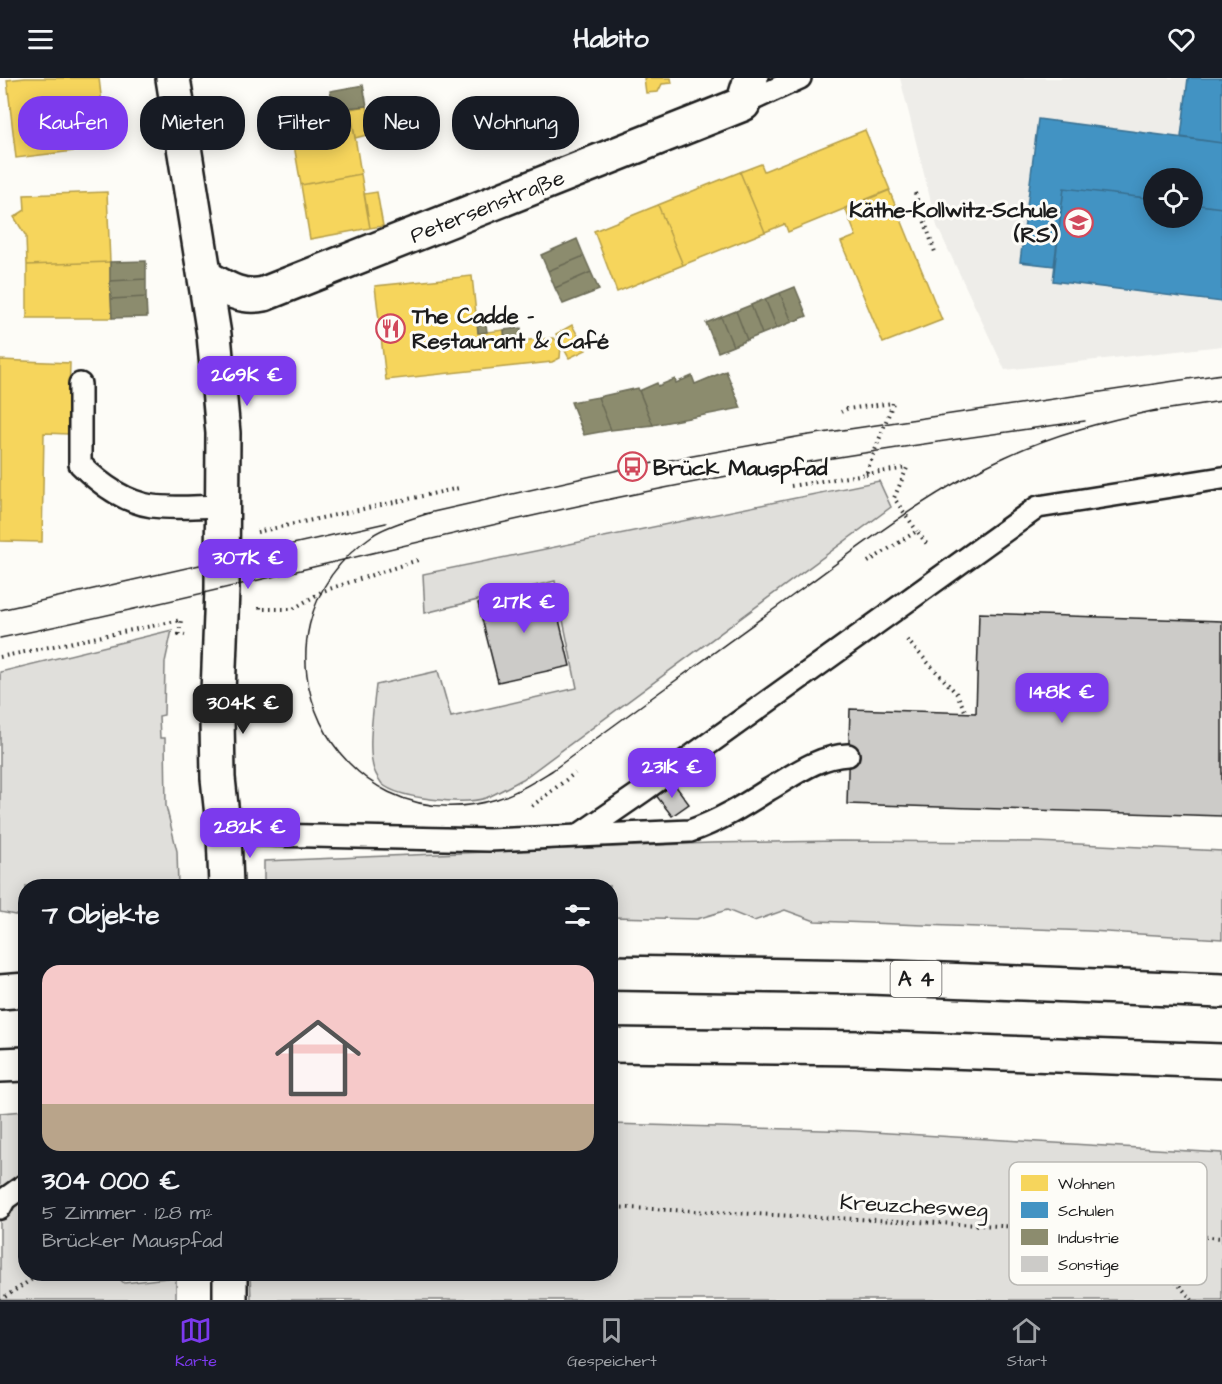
<!DOCTYPE html>
<html lang="de">
<meta charset="utf-8">
<style>
:root{--surface:#171b24;--page:#242831;--text:#f1f3f6;--muted:#9ea1a6;--line:#363941;--accent:#7c3aed}
body{margin:0;font-family:"Architects Daughter",sans-serif;background:var(--page);color:var(--text);height:100vh;display:flex;flex-direction:column;font-size:22px;white-space:nowrap}
*{box-sizing:border-box;margin:0}
p{font-size:20px;color:var(--muted)}
.icon{flex:none;width:33px;height:33px;fill:none;stroke:currentColor;stroke-width:2;stroke-linecap:round;stroke-linejoin:round}
.map{position:relative;flex:1;overflow:hidden}
.drawer{position:absolute;left:18px;top:801px;width:600px;height:402px;display:flex;flex-direction:column;background:var(--surface);border-radius:24px;box-shadow:0 3px 15px #0003}
.drawer>*{flex:none}
.top-card{position:absolute;left:18px;top:18px;width:600px;height:54px;display:flex;gap:12px}
.fabs{position:absolute;left:1143px;top:90px;display:grid;gap:12px}
.fabs a{display:grid;place-items:center;width:60px;height:60px;border-radius:50%;background:var(--surface);box-shadow:0 3px 15px #0003;font-size:30px}
.price{position:absolute;translate:-50% -51px;padding:0 14px;border-radius:12px;background:var(--accent);color:#fff;font-size:20px;line-height:39px;filter:drop-shadow(0 2px 3px #0008)}
.price::after{content:'';position:absolute;left:50%;top:36px;width:18px;height:14px;margin-left:-9px;background:inherit;clip-path:polygon(0 0,100% 0,50% 100%)}
.price.active{background:#222;color:#fff}
ul{padding:0;list-style:none}
li{display:grid;align-content:center;gap:12px;height:318px;padding:0 24px}
li+li{border-top:2px solid var(--line)}
li span{display:grid;place-items:center;height:186px;border-radius:18px;color:#555}
li>.icon{margin-inline-start:auto}
span .icon{width:108px;height:108px;fill:#fffc;stroke-width:1}
li b{font-size:26px}
h2{display:flex;justify-content:space-between;align-items:center;height:72px;padding:0 24px;font-size:26px}
.chip{padding:0 21px;border-radius:24px;background:var(--surface);box-shadow:0 3px 15px #0003;font-size:21px;line-height:54px}
.chip.active{background:var(--accent);color:#fff}
header{display:flex;justify-content:space-between;align-items:center;height:78px;padding:0 24px;background:var(--surface);font-size:27px;font-weight:700}
.tabs{display:flex;justify-content:space-around;align-items:center;height:84px;border-top:2px solid var(--line);background:var(--surface);font-size:16px;color:var(--muted)}
.tabs a{display:grid;justify-items:center;gap:3px}
.tabs .active{color:var(--accent)}
.map>svg:first-child{display:block}
</style>
<header><svg class="icon" aria-label="menu" viewBox="0 0 24 24"><path d="M4 6h16M4 12h16M4 18h16"/></svg>Habito<svg class="icon" aria-label="heart" viewBox="0 0 24 24"><path d="M12 20l-8-8c-3-5 5-10 8-4 3-6 11-1 8 4z"/></svg></header>
<div class="map">
<svg width="1222" height="1222" viewBox="0 0 1222 1222">
<rect width="100%" height="100%" fill="#fdfcf7"/>
<filter id="ink" filterUnits="userSpaceOnUse"><feTurbulence type="fractalNoise" baseFrequency=".0167" numOctaves="2"/><feDisplacementMap in="SourceGraphic" scale="12" xChannelSelector="R" yChannelSelector="G"/><feConvolveMatrix kernelMatrix="1 2 1 2 8 2 1 2 1" color-interpolation-filters="sRGB"/></filter>
<g filter="url(#ink)">
<!-- built -->
<path fill="#eeede9" fill-rule="evenodd" d="M900 0H1222V268L1005 292 937 148ZM1154 100H1192V140H1154Z"/>
<!-- green -->
<path fill="#e0dfdb" stroke="#7e7e7c" stroke-width="1.5" d="M879 403 891 429 523 701C511 707 498 715 486 720 464 727 399 721 382 706 380 703 376 697 375 694 366 676 374 627 376 607L438 593 451 639 577 610 555 503 425 535 423 496Z
M172 552 165 584 164 637 159 638 160 660H165L166 728 177 773 178 808H26L25 839 0 834V594Z
M840 763 1038 764 1222 773V861L1090 853 815 843 785 832 754 843 727 832 697 841 611 839 610 808H264V783L710 765Z
M25 1033 26 1196H114L124 1205 176 1199V1222H0V1035Z
M611 1046 856 1053 1222 1075V1222H251L250 1196H610Z"/>
<!-- homes -->
<path fill="#f6d55c" stroke="#b59e49" stroke-width="1.5" d="M25 0H99L107 69 16 80 7 2Z
M644 0H671L672 5 662 6 658 14 646 15Z
M350 28 361 96 301 107 289 39Z
M367 28 371 56 355 60 350 31Z
M865 52 890 112 788 154 785 146 765 154 740 94 761 86 764 93Z
M740 94 765 154 683 187 658 127Z
M361 96 370 150 310 161 301 107Z
M889 112 942 242 883 265 841 164 856 158 845 130Z
M107 114 110 184 27 187 26 158 14 139 25 132 24 117Z
M377 114 383 148 370 150 364 116Z
M658 127 683 187 617 214 594 153Z
M110 184 112 240H27V187Z
M472 198 478 255 504 252 505 264 553 260 559 264 561 268 560 280 552 284 386 302 375 208Z
M572 247 586 272 569 280 556 256Z
M0 282 70 285 68 356 44 355 42 464 0 463Z"/>
<!-- schools -->
<path fill="#4393c3" stroke="#376f91" stroke-width="1.5" d="M1188 0H1222V65L1181 59Z
M1038 41 1222 65V130L1192 126V100H1154V121L1064 110 1054 188 1020 184Z
M1064 110 1154 121V140H1192V126L1222 130V224L1053 203Z"/>
<!-- industry -->
<path fill="#8c8c6e" stroke="#6a6a55" stroke-width="1.5" d="M363 7 367 28 334 31 330 13Z
M577 161 584 178 548 193 541 177Z
M584 178 591 194 555 210 548 193Z
M146 183V201L110 203V184Z
M591 194 599 212 563 226 555 210Z
M146 201V219L111 221 110 203Z
M795 209 807 238 792 244 780 215Z
M780 215 792 244 777 250 765 221Z
M146 219 147 239 112 240 111 221Z
M765 221 777 250 762 256 751 227Z
M751 227 762 256 747 262 736 233Z
M736 233 747 262 733 268 721 239Z
M485 239 487 254 478 255 477 240Z
M721 239 733 268 718 274 706 245Z
M521 250 522 262 505 264 504 252Z
M726 293 741 330 653 347 639 313 657 305 658 308 675 301 676 305 692 298 695 306Z
M638 310 653 347 611 352 598 319Z
M598 319 611 352 584 357 571 324Z"/>
<!-- building -->
<path fill="#cccbc8" stroke="#1c1c1c" stroke-width="1.5" d="M551 508 570 588 498 604 478 525Z
M979 535 1222 543V738L847 726 850 631 976 635Z
M672 703 689 726 672 738 655 716Z"/>
<g fill="none" stroke-linecap="round" stroke-linejoin="round">
<defs>
<path id="lane" d="M743 26 800 0
M80 306V386C100 406 124 424 152 428 175 431 200 428 223 428
M224 756 489 762 690 753C719 743 743 728 768 712 794 697 818 678 848 677
M579 757 643 713 1038 429 1222 400
M0 1130 5 1121 26 1106"/>
<g id="street">
<path id="s1" d="M206 199C225 210 241 221 264 216L743 26 751 0"/>
</g>
<path id="secondary" d="M173 0 214 257 223 355 222 511 217 641 218 700 224 756 226 808
M230 1196V1222"/>
<path id="highway" d="M610 895 870 899 1222 913
M0 914 26 912
M610 967 864 970 1222 983
M0 987 26 986"/>
</defs>
<!-- lane casing -->
<use href="#lane" stroke="#1c1c1c" stroke-width="26"/>
<!-- street casing -->
<use href="#street" stroke="#1c1c1c" stroke-width="38"/>
<!-- secondary casing -->
<use href="#secondary" stroke="#1c1c1c" stroke-width="38"/>
<!-- highway casing -->
<use href="#highway" stroke="#1c1c1c" stroke-width="38"/>
<!-- path -->
<path stroke="#1c1c1c" stroke-width="4" stroke-dasharray="1.5 4.5" stroke-linecap="butt" d="M915 115 935 174
M866 396 907 390 894 420 917 453
M791 408 866 396 893 325 847 331 841 334
M257 454 459 410
M868 484 917 453 929 469
M260 529V531H293L323 513 418 482
M907 562 957 616 966 635
M0 579 181 542 179 556 185 557
M532 728 575 695
M610 1129 1082 1152 1122 1160 1179 1207 1192 1222
M1122 1160 1153 1155 1222 1160
M0 1222 40 1196"/>
<!-- lane -->
<use href="#lane" stroke="#fdfcf7" stroke-width="21"/>
<!-- street -->
<use href="#street" stroke="#fdfcf7" stroke-width="33"/>
<!-- secondary -->
<use href="#secondary" stroke="#fdfcf7" stroke-width="33"/>
<!-- highway -->
<use href="#highway" stroke="#fdfcf7" stroke-width="33"/>
<!-- tram -->
<path stroke="#1c1c1c" stroke-width="1.5" d="M1150 334 1222 323
M432 434C413 441 390 446 373 457 231 555 334 770 497 721 517 715 535 703 553 692 636 631 720 570 803 510 867 463 933 412 1005 379 1054 356 1105 343 1157 332
M424 436 632 389 802 358 1222 296
M0 532 386 445
M0 560C213 517 422 459 635 416 784 385 934 364 1085 343"/>
</g>
</g>
<!-- icons -->
<defs>
<symbol id="school-ring" viewBox="-11 -11 22 22"><circle r="9.5" fill="#fdfcf7" stroke="#d1495b" stroke-width="1.5"/><path d="M0-5L7-2L0 1L-7-2ZM-4 1L0 2.5L4 1V4Q0 6-4 4Z" fill="#d1495b"/></symbol>
<symbol id="restaurant-ring" viewBox="-11 -11 22 22"><circle r="9.5" fill="#fdfcf7" stroke="#d1495b" stroke-width="1.5"/><path d="M-5-6h1v4h1v-4h1v4h1v-4h1v5L-1.5 .5V6h-2V.5L-5-1ZM5-6V6H3V1.5H1.5Q1.5-4 5-6Z" fill="#d1495b"/></symbol>
<symbol id="bus-ring" viewBox="-11 -11 22 22"><circle r="9.5" fill="#fdfcf7" stroke="#d1495b" stroke-width="1.5"/><path d="M-5-6H5V4H4V6H2V4H-2V6H-4V4H-5ZM-3.5-4V0h7V-4ZM-3.5 1.2v1.5H-2V1.2ZM2 1.2v1.5H3.5V1.2Z" fill="#d1495b"/></symbol>
</defs>
<g fill-rule="evenodd">
<use href="#school-ring" x="1062" y="128" width="33" height="33"/>
<use href="#restaurant-ring" x="374" y="234" width="33" height="33"/>
<use href="#bus-ring" x="616" y="372" width="33" height="33"/>
</g>
<g text-anchor="middle" stroke-width="6" stroke-linejoin="round" paint-order="stroke">
<!-- shield labels -->
<rect fill="#fdfcf7" stroke="#605f5e" stroke-width="1.5" x="890.5" y="883" width="51" height="36" rx="4.5"/>
<g font-size="21" font-weight="bold" fill="#1c1c1c">
<text x="916" y="908">A 4</text>
</g>
<!-- street labels -->
<g font-size="22" fill="#1c1c1c" stroke="#fdfcf7">
<text dy="8" stroke="none"><textPath href="#s1" startOffset="302">Petersenstraße</textPath></text>
<text transform="translate(914 1127) rotate(3)" y="8">Kreuzchesweg</text>
</g>
<!-- poi labels -->
<g font-size="22" font-weight="bold" fill="#1c1c1c" stroke="#fdfcf7" text-anchor="start">
<text x="1058" y="139" text-anchor="end">Käthe-Kollwitz-Schule<tspan x="1058" dy="25">(RS)</tspan></text>
<text x="412" y="245">The Cadde -<tspan x="412" dy="25">Restaurant &amp; Café</tspan></text>
<text x="653" y="397">Brück Mauspfad</text>
</g>
</g>
<!-- legend -->
<rect x="1009" y="1084" width="198" height="123" rx="9" fill="#fdfcf7" stroke="#bab9b5" stroke-width="1.5"/>
<rect x="1021" y="1097" width="27" height="16" fill="#f6d55c"/>
<rect x="1021" y="1124" width="27" height="16" fill="#4393c3"/>
<rect x="1021" y="1151" width="27" height="16" fill="#8c8c6e"/>
<rect x="1021" y="1178" width="27" height="16" fill="#cccbc8"/>
<g font-size="16" fill="#1c1c1c">
<text x="1058" y="1111">Wohnen</text>
<text x="1058" y="1138">Schulen</text>
<text x="1058" y="1165">Industrie</text>
<text x="1058" y="1192">Sonstige</text>
</g>
</svg>
<div class="fabs">
<a><svg class="icon" aria-label="locate" viewBox="0 0 24 24"><circle cx="12" cy="12" r="6"/><path d="M12 2v4M12 18v4M2 12h4M18 12h4"/></svg></a>
</div>
<b class="price" style="left:247px;top:329px">269K €</b>
<b class="price" style="left:248px;top:512px">307K €</b>
<b class="price" style="left:524px;top:556px">217K €</b>
<b class="price" style="left:1062px;top:646px">148K €</b>
<b class="price active" style="left:243px;top:657px">304K €</b>
<b class="price" style="left:672px;top:721px">231K €</b>
<b class="price" style="left:250px;top:781px">282K €</b>
<div class="top-card">
<a class="chip active">Kaufen</a>
<a class="chip">Mieten</a>
<a class="chip">Filter</a>
<a class="chip">Neu</a>
<a class="chip">Wohnung</a>
</div>
<section class="drawer">
<h2>7 Objekte<svg class="icon" aria-label="filters" viewBox="0 0 24 24"><path d="M4 7h16M4 17h16"/><circle cx="9" cy="7" r="2"/><circle cx="15" cy="17" r="2"/></svg></h2>
<ul>
<li><span style="background:linear-gradient(#f6c9c9 75%,#b9a48a 0)"><svg class="icon" aria-label="home" viewBox="0 0 24 24"><path d="M3 11l9-7 9 7M6 9v11h12V9"/></svg></span><div><b>304 000 €</b><p>5 Zimmer · 128 m²</p><p>Brücker Mauspfad</p></div></li>
</ul>
</section>
</div>
<nav class="tabs">
<a class="active"><svg class="icon" aria-label="map" viewBox="0 0 24 24"><path d="M3 6l6-2 6 2 6-2v14l-6 2-6-2-6 2zM9 4v14M15 6v14"/></svg>Karte</a>
<a><svg class="icon" aria-label="saved" viewBox="0 0 24 24"><path d="M7 4h10v16l-5-4-5 4z"/></svg>Gespeichert</a>
<a><svg class="icon" aria-label="home" viewBox="0 0 24 24"><path d="M3 11l9-7 9 7M6 9v11h12V9"/></svg>Start</a>
</nav>
